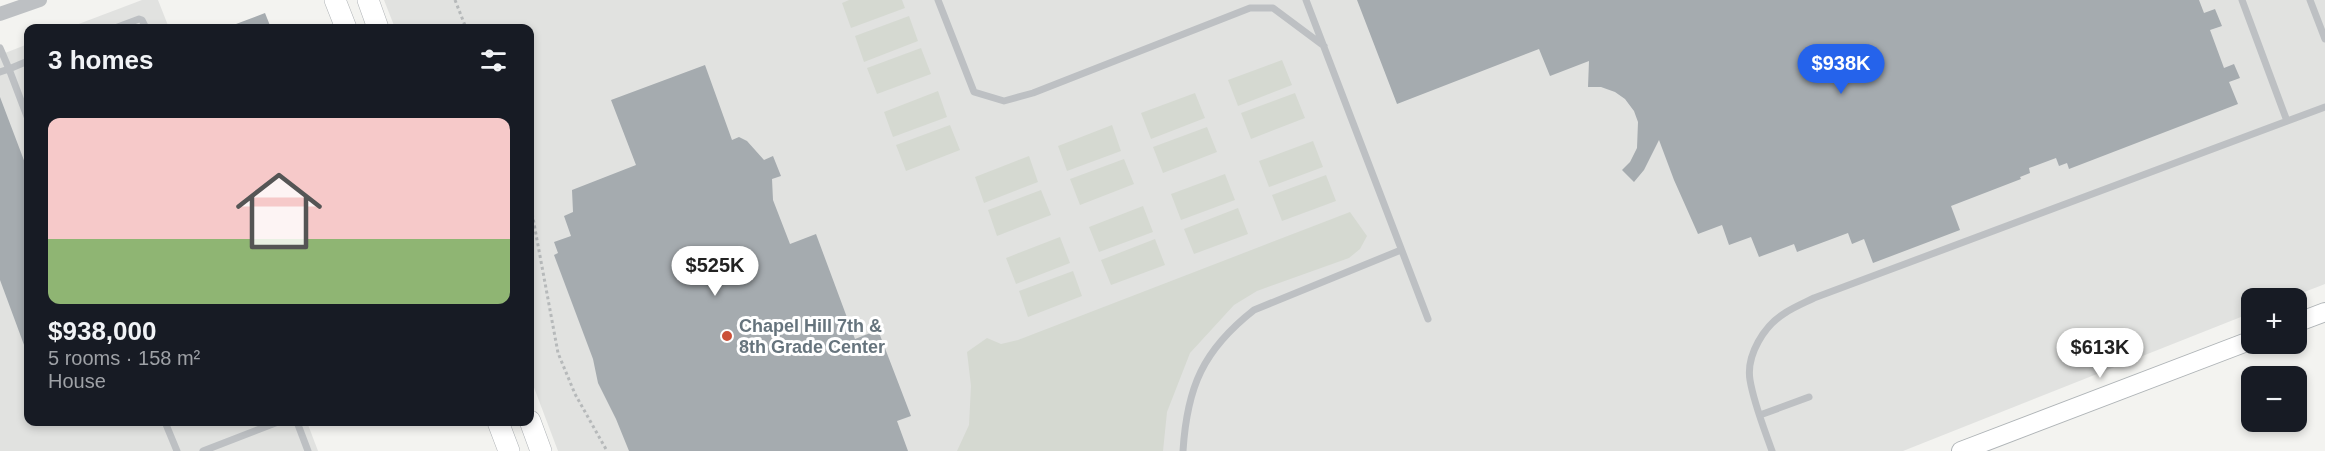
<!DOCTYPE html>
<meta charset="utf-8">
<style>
:root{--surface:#171b24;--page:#242831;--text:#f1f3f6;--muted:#9ea1a6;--line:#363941;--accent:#2563eb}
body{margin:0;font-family:Helvetica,sans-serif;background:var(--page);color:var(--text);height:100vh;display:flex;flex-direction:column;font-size:22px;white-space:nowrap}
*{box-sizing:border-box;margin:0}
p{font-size:20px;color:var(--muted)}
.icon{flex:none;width:33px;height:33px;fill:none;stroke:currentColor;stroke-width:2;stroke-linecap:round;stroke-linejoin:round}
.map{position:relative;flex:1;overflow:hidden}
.side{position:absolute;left:24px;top:24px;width:510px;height:402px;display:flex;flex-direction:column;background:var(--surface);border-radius:12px;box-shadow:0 3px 9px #0003}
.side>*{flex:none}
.controls{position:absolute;left:2241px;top:288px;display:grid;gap:12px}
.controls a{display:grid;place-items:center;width:66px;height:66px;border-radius:12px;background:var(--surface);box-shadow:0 3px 9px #0003;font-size:30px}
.price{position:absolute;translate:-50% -51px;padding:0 14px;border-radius:21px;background:#fff;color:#222;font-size:20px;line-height:39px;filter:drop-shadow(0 2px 3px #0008)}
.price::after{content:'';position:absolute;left:50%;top:36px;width:18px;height:14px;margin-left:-9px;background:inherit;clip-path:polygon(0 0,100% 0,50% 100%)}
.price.active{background:var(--accent);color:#fff}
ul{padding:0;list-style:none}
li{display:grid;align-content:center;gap:12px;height:318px;padding:0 24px}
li+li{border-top:2px solid var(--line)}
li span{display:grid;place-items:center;height:186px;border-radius:12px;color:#555}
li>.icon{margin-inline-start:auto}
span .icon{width:108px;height:108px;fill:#fffc;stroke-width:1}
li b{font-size:26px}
h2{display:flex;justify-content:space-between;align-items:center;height:72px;padding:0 24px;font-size:26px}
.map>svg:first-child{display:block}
</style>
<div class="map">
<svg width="2325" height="451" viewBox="0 0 2325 451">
<rect width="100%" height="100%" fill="#f3f3f0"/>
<!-- built -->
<path fill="#e1e2e0" d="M142 0H158L169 28H68Z
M384 0H2325V284L2289 298H2252L2251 313 1903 451H558L530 377V28H395Z
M28 44V422H307L318 451H0V55Z"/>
<!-- green -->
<path fill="#d5d9d1" d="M849 0H902L905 8 851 28 842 3Z
M909 16 918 41 864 62 855 36Z
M921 48 931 74 877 94 867 68Z
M1282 60 1292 85 1238 106 1228 80Z
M938 91 947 117 893 137 884 112Z
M1195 93 1205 118 1151 139 1141 113Z
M1295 93 1305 118 1251 139 1241 113Z
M950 125 960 150 906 171 896 145Z
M1112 125 1121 151 1067 171 1058 146Z
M1207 127 1217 152 1163 173 1153 147Z
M1313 141 1323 167 1269 187 1259 161Z
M1029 156 1038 182 984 203 975 177Z
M1124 159 1134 184 1080 205 1070 179Z
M1225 174 1235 200 1181 220 1171 194Z
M1326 175 1336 201 1282 221 1272 195Z
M1041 190 1051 215 997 236 988 210Z
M1143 206 1153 232 1099 252 1089 227Z
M1238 208 1248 234 1194 254 1184 229Z
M1350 212 1367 236 1360 249 1349 258 1257 291 1234 305 1190 353 1167 412 1163 451H957L969 425 971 386 967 352 987 338 1001 344 1018 340Z
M1060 237 1070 263 1016 284 1006 258Z
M1155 239 1165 265 1111 285 1101 260Z
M1073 271 1082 296 1028 317 1019 291Z"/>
<!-- building -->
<path fill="#a5abaf" d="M1357 0H2199L2204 13 2215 9 2222 26 2210 30 2224 68 2234 64 2240 78 2229 82 2238 104 2069 169 2067 163 2059 166 2056 158 2029 168 2030 173 2020 177 2021 179 1951 206 1960 230 1873 263 1864 239 1852 244 1848 233 1797 252 1794 244 1759 257 1751 237 1729 245 1722 225 1698 234 1674 180 1659 140 1644 170 1634 182 1622 170 1630 162 1637 148 1638 122 1634 111 1625 99 1615 92 1601 87H1588L1589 61 1550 76 1539 49 1397 104Z
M265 13 271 28H228V27Z
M705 65 732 140 739 137 747 141 764 160 773 156 781 176 772 179 773 200 790 244 816 234 855 339 878 330 911 416 897 421 908 451H629L616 419 598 383 593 359 554 255 558 253 554 242 571 236 564 216 573 212 572 190 636 165 611 100Z
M0 97 28 171 27 353 0 280Z"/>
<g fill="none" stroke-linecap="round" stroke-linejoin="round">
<defs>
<path id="secondary" d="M2296 323 2325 312
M1961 451 2252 340"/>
<path id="primary" d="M335 0 346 28
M368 0 378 28
M530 421 541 451
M498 422 509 451"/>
</defs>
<!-- secondary casing -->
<use href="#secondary" stroke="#afb4b7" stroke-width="20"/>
<!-- primary casing -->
<use href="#primary" stroke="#b0b4b7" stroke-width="22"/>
<!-- path -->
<path stroke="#b6b9ba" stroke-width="3" stroke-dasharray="3 3" stroke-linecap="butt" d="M455 0 466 28
M530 202 558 353 575 394 607 451"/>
<!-- lane -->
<path stroke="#bdc0c3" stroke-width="7" d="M938 0 974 92 1004 101 1033 93 1250 8H1273L1324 46
M1306 0 1428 319
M2242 0 2287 121
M2310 0 2325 39
M115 28 139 19 142 20 146 28
M0 48 9 69 28 61
M0 72 9 69 28 119
M1760 415 1809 397
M165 422 177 451
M297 422 308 451
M203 451 278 422
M1183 451C1187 387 1203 350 1254 310L1401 250
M1772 451C1764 428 1754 404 1750 380 1746 355 1764 326 1785 313 1794 307 1804 303 1814 298L2325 107"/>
<!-- street -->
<path stroke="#bdc0c3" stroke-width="14" d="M0 14 40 0"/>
<!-- secondary -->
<use href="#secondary" stroke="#fff" stroke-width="18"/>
<!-- primary -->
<use href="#primary" stroke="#fff" stroke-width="21"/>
</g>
<!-- markers -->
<circle fill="#cb5038" stroke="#fff" stroke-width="2" cx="727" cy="336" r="6"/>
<g text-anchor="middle" stroke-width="6" stroke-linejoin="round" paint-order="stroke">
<!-- poi labels -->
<g font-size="18" font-weight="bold" fill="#66747d" stroke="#fff" text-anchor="start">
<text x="739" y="332">Chapel Hill 7th &amp;<tspan x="739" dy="21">8th Grade Center</tspan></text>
</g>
</g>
</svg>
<div class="controls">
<a>+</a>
<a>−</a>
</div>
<b class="price active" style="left:1841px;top:95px">$938K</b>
<b class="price" style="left:715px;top:297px">$525K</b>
<b class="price" style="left:2100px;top:379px">$613K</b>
<section class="side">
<h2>3 homes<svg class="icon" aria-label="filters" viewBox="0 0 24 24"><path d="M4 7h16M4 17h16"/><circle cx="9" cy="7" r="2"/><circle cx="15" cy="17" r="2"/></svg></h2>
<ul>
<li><span style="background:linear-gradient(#f6c9c9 65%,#8fb573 0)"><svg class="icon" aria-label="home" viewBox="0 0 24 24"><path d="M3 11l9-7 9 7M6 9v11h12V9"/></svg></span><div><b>$938,000</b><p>5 rooms · 158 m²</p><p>House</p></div></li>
</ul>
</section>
</div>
